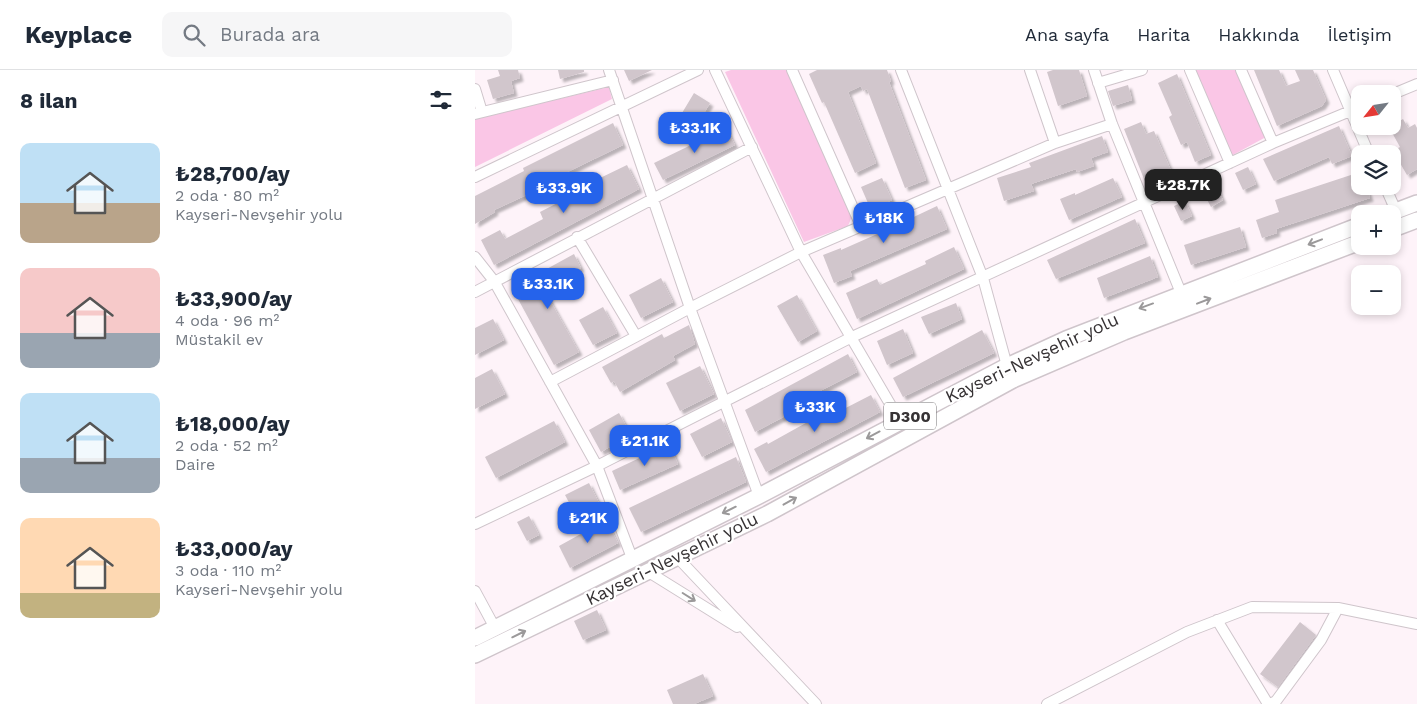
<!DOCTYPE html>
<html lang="tr">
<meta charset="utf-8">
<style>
:root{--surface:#fff;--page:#f6f6f7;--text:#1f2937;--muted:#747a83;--line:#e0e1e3;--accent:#2563eb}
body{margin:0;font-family:"Work Sans",sans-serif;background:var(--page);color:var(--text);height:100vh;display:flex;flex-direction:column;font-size:19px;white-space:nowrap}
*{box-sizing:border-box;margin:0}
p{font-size:16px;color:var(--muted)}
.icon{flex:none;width:28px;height:28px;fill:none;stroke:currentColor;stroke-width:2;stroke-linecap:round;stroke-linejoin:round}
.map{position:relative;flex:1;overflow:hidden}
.sheet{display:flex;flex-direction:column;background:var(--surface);width:475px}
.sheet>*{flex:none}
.needle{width:32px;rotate:240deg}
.buttons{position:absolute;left:876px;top:15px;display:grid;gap:10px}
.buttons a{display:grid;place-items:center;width:50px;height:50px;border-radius:10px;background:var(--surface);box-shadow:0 2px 8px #0003;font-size:25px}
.price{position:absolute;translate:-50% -42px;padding:0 11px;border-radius:10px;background:var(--accent);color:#fff;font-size:16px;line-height:32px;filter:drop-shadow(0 1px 2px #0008)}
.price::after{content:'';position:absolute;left:50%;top:30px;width:15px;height:11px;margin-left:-8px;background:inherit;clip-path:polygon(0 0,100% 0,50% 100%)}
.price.selected{background:#222;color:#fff}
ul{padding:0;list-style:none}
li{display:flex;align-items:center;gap:15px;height:125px;padding:0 20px}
li span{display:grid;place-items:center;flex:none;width:140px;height:100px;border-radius:10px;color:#555}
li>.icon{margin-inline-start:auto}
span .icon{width:60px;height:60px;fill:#fffc;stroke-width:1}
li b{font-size:21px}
h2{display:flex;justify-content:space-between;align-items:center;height:60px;padding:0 20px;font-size:21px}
header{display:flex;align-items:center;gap:30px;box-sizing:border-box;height:70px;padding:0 25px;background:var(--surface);border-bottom:1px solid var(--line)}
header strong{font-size:24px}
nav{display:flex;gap:28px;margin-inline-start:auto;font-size:18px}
.search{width:350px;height:45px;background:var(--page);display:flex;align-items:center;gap:12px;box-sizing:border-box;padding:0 18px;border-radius:10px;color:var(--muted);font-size:19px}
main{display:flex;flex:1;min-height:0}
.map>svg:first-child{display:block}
</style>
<header>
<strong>Keyplace</strong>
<div class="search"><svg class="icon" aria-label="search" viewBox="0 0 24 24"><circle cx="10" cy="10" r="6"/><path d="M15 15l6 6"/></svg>Burada ara</div>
<nav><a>Ana sayfa</a><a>Harita</a><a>Hakkında</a><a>İletişim</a></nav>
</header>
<main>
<section class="sheet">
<h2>8 ilan<svg class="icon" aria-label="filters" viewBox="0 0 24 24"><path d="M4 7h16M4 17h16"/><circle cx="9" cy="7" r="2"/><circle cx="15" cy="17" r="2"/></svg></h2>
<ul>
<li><span style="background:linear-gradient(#bfe0f5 60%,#b9a48a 0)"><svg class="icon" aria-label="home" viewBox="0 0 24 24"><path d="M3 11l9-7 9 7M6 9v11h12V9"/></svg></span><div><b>₺28,700/ay</b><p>2 oda · 80 m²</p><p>Kayseri-Nevşehir yolu</p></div></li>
<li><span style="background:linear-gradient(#f6c9c9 65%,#9aa5b1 0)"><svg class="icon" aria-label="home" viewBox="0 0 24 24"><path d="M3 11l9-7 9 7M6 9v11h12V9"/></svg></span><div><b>₺33,900/ay</b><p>4 oda · 96 m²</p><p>Müstakil ev</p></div></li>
<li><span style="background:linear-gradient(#bfe0f5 65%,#9aa5b1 0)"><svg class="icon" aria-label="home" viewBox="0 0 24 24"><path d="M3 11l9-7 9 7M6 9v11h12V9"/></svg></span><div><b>₺18,000/ay</b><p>2 oda · 52 m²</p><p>Daire</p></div></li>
<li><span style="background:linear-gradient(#ffd9b3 75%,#c2b280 0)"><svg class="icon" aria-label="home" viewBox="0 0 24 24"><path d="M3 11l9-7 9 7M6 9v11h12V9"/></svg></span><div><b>₺33,000/ay</b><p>3 oda · 110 m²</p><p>Kayseri-Nevşehir yolu</p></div></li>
</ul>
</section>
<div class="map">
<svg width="942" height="634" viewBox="0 0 942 634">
<defs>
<filter id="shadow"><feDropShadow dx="3.5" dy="3.5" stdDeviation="1" flood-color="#0004"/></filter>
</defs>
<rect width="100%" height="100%" fill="#fef3f9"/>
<!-- green -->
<path fill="#fac6e6" d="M256 0H312L377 146 373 156 329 172 250 2Z
M717 0H761L791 67 756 86Z
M134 17 137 29 0 97V49Z"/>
<!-- building -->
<path fill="#d1c6cc" filter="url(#shadow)" d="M23 0H43L45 8 36 11 39 23 18 29 12 10 25 6Z
M83 0H109V2L85 9Z
M149 0H177L154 11Z
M342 0H412L416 11 414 12 451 110 430 118 392 19 388 21 386 16 373 22 401 93 380 103 349 32 347 33 334 4Z
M578 0H604L612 26 583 36 572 2Z
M779 0H804L811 16 825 11 820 0H838L851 30 847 36 802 56Z
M702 4 736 85 720 92 712 72 706 75 694 47 697 45 683 13Z
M653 15 657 30 638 36 633 21Z
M219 23 235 33 220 58 204 48Z
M928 49 933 58 940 54 942 58V99L932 105 918 81 925 77 914 57Z
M666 52 671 64 679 61 697 103 671 114 649 59Z
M138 53 148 75 82 107 84 110 19 140 20 142 0 154V126L49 101 48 98Z
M864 56 877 86 857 94 854 87 799 111 788 89Z
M251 58 260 75 188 110 179 93Z
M627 66 633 82 616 88 619 96 602 102 601 99 556 114 559 121 529 131 522 108 556 97 554 93Z
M152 95 164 119 19 195 6 170 25 160 30 169 68 149 65 142 96 126 94 123Z
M773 97 781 114 768 120 760 103Z
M885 102V116H891L895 128 801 159 802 163 787 168 781 150 804 142 800 130Z
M407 108 417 130 396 140 386 117Z
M638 108 647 127 594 150 585 129 600 123V125Z
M739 112 748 130 736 137 726 118Z
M710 131 717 146 706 151 699 136Z
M462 136 472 159 375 201 377 206 359 213 348 185 366 178V180L409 161Z
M660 149 670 173 581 209 572 190Z
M765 157 771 177 716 195 709 175Z
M479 177 489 199 382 249 371 223 402 209 405 215 451 194 450 191Z
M99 184 106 198 68 218 104 282 79 295 37 218Z
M675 186 683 207 629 228 622 208Z
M186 208 198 232 166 248 154 225Z
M322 225 342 261 323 272 302 236Z
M481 233 487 249 454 264 446 247Z
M128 237 142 263 118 275 104 250Z
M18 249 29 270 0 285V258Z
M214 255 220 274 198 286 200 290 145 322 139 311 136 313 127 297 187 264 189 268Z
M428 259 438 283 412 295 402 271Z
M507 260 519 283 428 327 418 308Z
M373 284 382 302 343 322 346 327 280 362 270 340Z
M225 296 239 324 205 341 191 313Z
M17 299 30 324 0 339V308Z
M396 325 405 342 291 402 279 379 292 372 293 374 356 339 359 344Z
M144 343 156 365 126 382 114 360Z
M246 348 257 372 227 387 215 364Z
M79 351 90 372 21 408 10 387Z
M194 374 203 394 145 420 137 401Z
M261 387 271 412 166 462 154 438Z
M114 413 126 437 103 449 90 425Z
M54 446 64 465 52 471 42 452Z
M131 450 143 473 95 498 84 476Z
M122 540 131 560 108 570 99 551Z
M825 552 841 565 803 617 785 604Z
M228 604 238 626 219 634H198L192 620Z"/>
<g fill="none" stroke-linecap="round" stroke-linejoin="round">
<defs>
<path id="minor" d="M134 0 215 238 284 426
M240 0 326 182 425 351
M317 0 386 156
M426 0 508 208 532 296
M555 0 580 73
M619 0 637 54 706 223
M715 0 755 93
M766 0 798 73
M858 0 894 84
M623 13 667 0
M0 19 7 42
M918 24 942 14
M0 44 138 10
M0 107 223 0
M910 116 921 141
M102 167 161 266
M0 187 19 211 122 396 157 488
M0 222 277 77
M75 312 215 238 326 182 580 73 637 54
M0 454 122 396 377 267 798 73 885 37
M202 487 341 634
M172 501 262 557
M0 521 20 558
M742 550 793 634
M572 634 712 562 777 537 863 538 942 554
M795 634 801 631 846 570 863 538"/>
<path id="highway" d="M913 144 942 133
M918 159 942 150
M0 568 284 426 532 296 591 269 885 155
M0 585 292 444 538 310 649 262 885 172"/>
</defs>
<!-- minor casing -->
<use href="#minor" stroke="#cfc5cb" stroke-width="12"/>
<!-- highway casing -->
<use href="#highway" stroke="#cfc5cb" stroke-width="18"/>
<!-- minor -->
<use href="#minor" stroke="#fff" stroke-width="10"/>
<!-- highway -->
<use href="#highway" stroke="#fff" stroke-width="15"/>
</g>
<!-- one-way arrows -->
<defs><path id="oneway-shaft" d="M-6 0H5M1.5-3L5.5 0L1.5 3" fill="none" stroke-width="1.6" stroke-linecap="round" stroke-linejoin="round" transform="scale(1.25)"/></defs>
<g stroke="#9b999a">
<use href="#oneway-shaft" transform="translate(840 172) rotate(159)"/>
<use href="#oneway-shaft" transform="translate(729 231) rotate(-21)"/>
<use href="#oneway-shaft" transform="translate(671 236) rotate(160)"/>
<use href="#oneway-shaft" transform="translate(398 365) rotate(152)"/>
<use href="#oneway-shaft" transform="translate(315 431) rotate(-29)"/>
<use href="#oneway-shaft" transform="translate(254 440) rotate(154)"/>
<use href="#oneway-shaft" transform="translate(214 527) rotate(32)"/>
<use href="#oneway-shaft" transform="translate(44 564) rotate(-26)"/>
</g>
<g text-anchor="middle" stroke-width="4.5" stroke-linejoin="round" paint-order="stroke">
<!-- shield labels -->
<rect fill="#fff" stroke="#737072" stroke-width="1" x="409" y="332.5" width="52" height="27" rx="4"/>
<g font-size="16" font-weight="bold" fill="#373335">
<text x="435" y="352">D300</text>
</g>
<!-- street labels -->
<g font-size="18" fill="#373335" stroke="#fff">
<text transform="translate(557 288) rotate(-25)" y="6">Kayseri-Nevşehir yolu</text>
<text transform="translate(197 489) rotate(-26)" y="6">Kayseri-Nevşehir yolu</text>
</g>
</g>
</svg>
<div class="buttons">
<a><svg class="needle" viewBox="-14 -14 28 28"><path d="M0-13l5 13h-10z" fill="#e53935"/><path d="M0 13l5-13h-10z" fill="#747a83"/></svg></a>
<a><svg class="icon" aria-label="layers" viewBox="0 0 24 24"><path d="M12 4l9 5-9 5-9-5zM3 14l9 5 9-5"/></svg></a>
<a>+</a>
<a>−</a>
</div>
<b class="price" style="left:220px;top:84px">₺33.1K</b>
<b class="price selected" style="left:708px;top:141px">₺28.7K</b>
<b class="price" style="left:89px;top:144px">₺33.9K</b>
<b class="price" style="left:409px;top:174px">₺18K</b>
<b class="price" style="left:73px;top:240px">₺33.1K</b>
<b class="price" style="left:340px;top:363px">₺33K</b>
<b class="price" style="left:170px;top:397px">₺21.1K</b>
<b class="price" style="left:113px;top:474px">₺21K</b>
</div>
</main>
